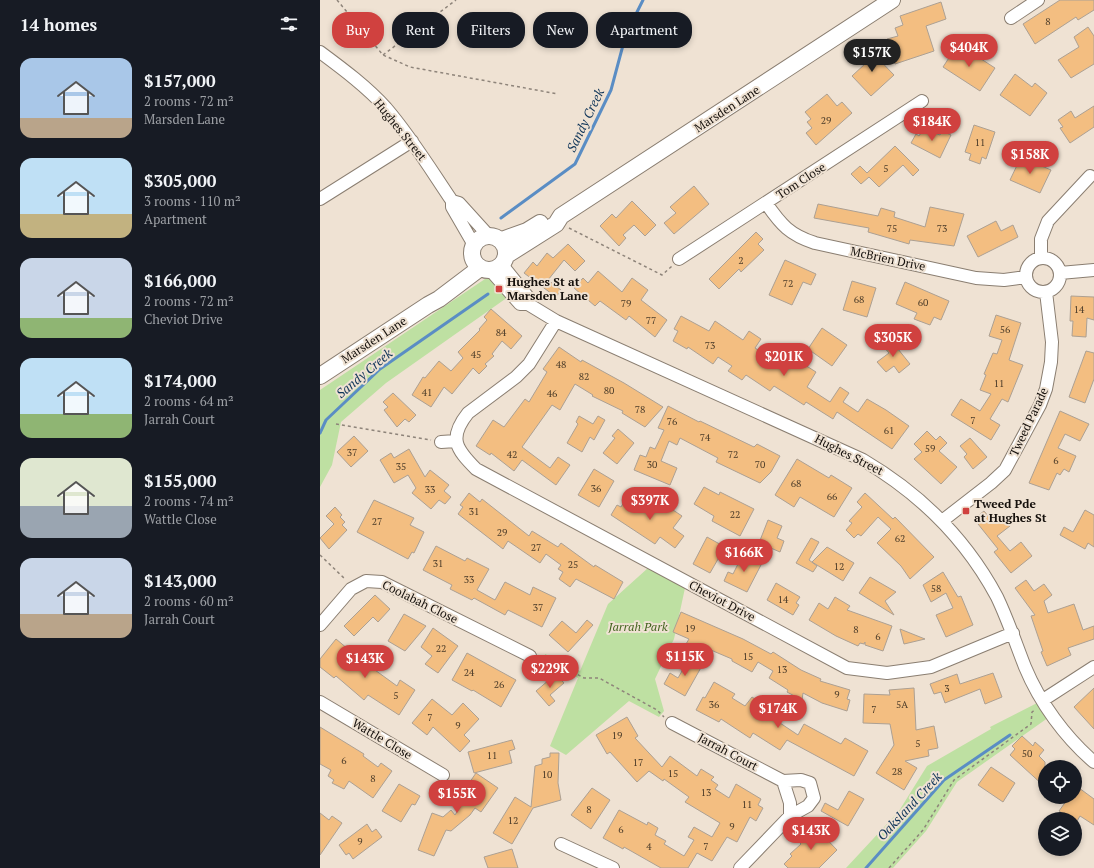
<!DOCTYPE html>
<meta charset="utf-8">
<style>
:root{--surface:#171b24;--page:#242831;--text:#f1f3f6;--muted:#9ea1a6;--accent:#d0413f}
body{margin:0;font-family:"PT Serif",serif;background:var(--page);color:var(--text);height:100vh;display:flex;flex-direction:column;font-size:15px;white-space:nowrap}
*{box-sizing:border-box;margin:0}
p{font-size:13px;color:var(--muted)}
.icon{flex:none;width:22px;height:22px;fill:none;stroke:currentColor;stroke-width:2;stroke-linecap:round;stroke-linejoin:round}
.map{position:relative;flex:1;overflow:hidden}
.sheet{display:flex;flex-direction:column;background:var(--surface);width:320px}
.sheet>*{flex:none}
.hud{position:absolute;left:12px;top:12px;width:380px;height:36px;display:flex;gap:8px}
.buttons{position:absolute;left:718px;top:760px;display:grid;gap:8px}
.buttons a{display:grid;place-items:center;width:44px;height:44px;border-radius:50%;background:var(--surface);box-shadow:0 2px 6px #0003;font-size:20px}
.price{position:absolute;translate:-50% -34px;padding:0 9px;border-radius:14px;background:var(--accent);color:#fff;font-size:13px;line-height:26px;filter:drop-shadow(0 1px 2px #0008)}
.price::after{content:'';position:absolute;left:50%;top:24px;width:12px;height:9px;margin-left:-6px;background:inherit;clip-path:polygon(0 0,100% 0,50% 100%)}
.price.current{background:#222;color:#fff}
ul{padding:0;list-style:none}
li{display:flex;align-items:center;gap:12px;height:100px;padding:0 20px}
li span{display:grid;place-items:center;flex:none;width:112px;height:80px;border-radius:12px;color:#555}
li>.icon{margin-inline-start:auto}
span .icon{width:48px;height:48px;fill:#fffc;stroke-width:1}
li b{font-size:17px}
h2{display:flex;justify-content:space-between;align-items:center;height:48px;padding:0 20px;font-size:17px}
.pill{padding:0 14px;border-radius:16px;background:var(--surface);box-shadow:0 2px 6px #0003;font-size:14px;line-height:36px}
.pill.current{background:var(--accent);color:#fff}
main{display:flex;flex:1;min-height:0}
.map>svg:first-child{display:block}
</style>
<main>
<section class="sheet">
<h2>14 homes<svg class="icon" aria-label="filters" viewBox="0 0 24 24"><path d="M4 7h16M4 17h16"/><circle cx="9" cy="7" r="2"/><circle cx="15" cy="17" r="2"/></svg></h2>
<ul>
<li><span style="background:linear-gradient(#a9c7e8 75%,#b9a48a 0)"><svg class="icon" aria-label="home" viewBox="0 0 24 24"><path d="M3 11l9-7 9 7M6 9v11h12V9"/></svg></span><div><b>$157,000</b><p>2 rooms · 72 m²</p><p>Marsden Lane</p></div></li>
<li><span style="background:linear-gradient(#bfe0f5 70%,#c2b280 0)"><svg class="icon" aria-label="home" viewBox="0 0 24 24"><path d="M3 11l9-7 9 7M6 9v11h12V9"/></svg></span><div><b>$305,000</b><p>3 rooms · 110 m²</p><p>Apartment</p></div></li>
<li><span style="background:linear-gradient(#c9d6e8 75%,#8fb573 0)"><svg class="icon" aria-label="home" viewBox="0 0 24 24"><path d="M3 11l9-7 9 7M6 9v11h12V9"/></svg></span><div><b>$166,000</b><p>2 rooms · 72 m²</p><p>Cheviot Drive</p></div></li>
<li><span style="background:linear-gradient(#bfe0f5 70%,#8fb573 0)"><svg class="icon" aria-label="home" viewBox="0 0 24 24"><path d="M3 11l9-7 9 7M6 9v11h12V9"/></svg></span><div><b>$174,000</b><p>2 rooms · 64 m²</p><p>Jarrah Court</p></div></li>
<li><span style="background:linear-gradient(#dfe7d0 60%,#9aa5b1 0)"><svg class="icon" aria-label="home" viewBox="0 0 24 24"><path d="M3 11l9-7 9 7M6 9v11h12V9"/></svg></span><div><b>$155,000</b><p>2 rooms · 74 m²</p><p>Wattle Close</p></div></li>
<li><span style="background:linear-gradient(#c9d6e8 70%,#b9a48a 0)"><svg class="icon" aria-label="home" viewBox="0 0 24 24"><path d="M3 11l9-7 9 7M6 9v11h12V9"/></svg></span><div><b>$143,000</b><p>2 rooms · 60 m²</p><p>Jarrah Court</p></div></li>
</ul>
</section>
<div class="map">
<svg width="774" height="868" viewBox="0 0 774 868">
<rect width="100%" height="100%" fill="#efe2d3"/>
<!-- green -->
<path fill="#bee0a2" d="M165 279H171L188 297 66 383 21 422 12 465 0 487V390Z
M328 568 365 588 354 639 335 679 344 711 339 717 309 701 246 755 230 746 258 678 224 660 225 654 260 671 288 604Z
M723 700 732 715 637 782 606 831 573 868H526L579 811 607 766 671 729 670 727Z"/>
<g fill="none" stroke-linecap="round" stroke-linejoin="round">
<!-- stream -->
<path stroke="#5a8dc4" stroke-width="3" d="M181 218 255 164 291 90 306 34 323 0
M0 433 6 420 60 369 168 294
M546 868 624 780 690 735"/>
</g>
<!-- building -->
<path fill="#f3be81" stroke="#aca093" d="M740 0H774V10L758 20 756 17 715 44 703 24Z
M621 2 626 19 606 26 614 51 575 64 567 39 578 36 575 28 583 25 580 16Z
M768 27 774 36V64L751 78 738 60 759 47 754 37Z
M638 44 675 68 660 91 623 67Z
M548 48 574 75 551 96 532 76 546 63 540 56Z
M695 74 712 87 715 83 727 93 710 116 680 95Z
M507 94 517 106 522 102 532 113 496 145 486 133 492 128 487 122 491 119 485 112Z
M774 106V127L750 143 740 128 743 127 738 120 751 111 755 118Z
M654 125 675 132 666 159 662 157 660 164 649 160 651 154 645 152Z
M604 128 620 135 622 131 631 135 620 158 591 143 596 134 599 136Z
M575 146 599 170 593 176 583 165 559 187 549 177 541 184 531 174 540 166 547 173Z
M701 157 731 170 720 193 690 180Z
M374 186 389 204 354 234 344 223 356 213 350 207Z
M312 201 336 225 325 236 314 225 303 235 306 238 299 246 280 226 292 214 296 218Z
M498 204 558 216 561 208 575 212 574 217 605 227 610 207 644 214 634 246 590 240 589 244 548 232 549 228 494 218Z
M676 221 681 231 693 225 698 237 658 257 647 236Z
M436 232 443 239 438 244 444 250 421 272 419 269 399 289 389 279Z
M248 244 265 261 255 271 244 260 228 280 241 290 236 297 204 273 213 262 217 266 227 253 233 258Z
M465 260 496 274 491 285 483 282 472 305 449 295Z
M278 271 302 292 312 278 328 290 321 300 347 320 335 337 309 316 306 320 280 301 275 306 254 288 263 278 268 283Z
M532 281 556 288 547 317 523 310Z
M585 282 629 301 621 320 614 317 610 325 594 319 597 313 576 304Z
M751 296 774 297V320L767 318 766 337 752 336 753 321H750Z
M171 309 202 336 191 349 182 341 172 354 174 356 165 364 167 366 159 374 153 368 132 394 124 387 111 407 92 395 103 377 105 378 119 361 131 371 143 358 138 352 160 330 159 329 167 320 164 317Z
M676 315 701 323 689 360 703 365 688 402 682 399 670 419 680 425 671 440 631 415 641 399 660 411 671 394 660 390 666 375 664 374 673 353 677 354 682 340 669 336Z
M361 316 389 331 395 321 423 340 429 331 441 339 435 348 457 363 460 359 472 367 477 360 496 372 487 387 510 402 520 387 529 393 523 402 538 412 547 399 566 410 589 426 572 449 517 412 513 419 486 402 484 405 454 386 450 391 426 375 422 380 408 371 412 366 398 357 393 364 368 347 367 349 353 341 358 331 354 329Z
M502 328 527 345 512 366 488 349Z
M570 339 590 364 579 373 574 366 566 372 557 362 569 353 562 345Z
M239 347 261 362 262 360 304 383 343 407 325 427 302 413 303 411 272 396 273 395 255 384 240 410 232 405 202 447 230 468 238 457 250 465 236 485 202 460 194 471 171 453 170 455 156 446 173 420 184 427 205 399 209 402 227 372 223 369Z
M766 351 774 353V379L765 403 749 397Z
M73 393 96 415 89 422 85 419 77 427 64 410 68 407 63 402Z
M348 406 379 422 380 421 434 447 437 444 460 456 451 472 440 483 396 462 398 458 360 438 357 445 349 441 341 461 357 468 350 485 314 470 320 455 326 457 330 447 335 449 344 430 338 428Z
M740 411 769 424 760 441 745 434 738 448 756 456 749 472 744 469 740 475 737 473 729 490 709 483Z
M259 416 273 424 278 416 285 420 274 440 270 437 262 452 247 443 258 424 256 422Z
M298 429 314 443 297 464 283 453 295 438 292 436Z
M607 431 616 440 620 436 627 443 619 451 637 467 621 484 594 459 602 452 594 444Z
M34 436 48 451 31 467 17 452Z
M650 438 667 457 653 469 644 457 647 454 640 446Z
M89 449 105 477 110 470 129 485 124 491 131 497 125 504 119 500 111 509 92 493 96 488 88 475 74 483 60 460 71 453 74 458Z
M477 459 509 478 511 475 532 488 514 517 480 497 474 507 455 495Z
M274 469 294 481 279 507 258 495Z
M384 487 399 495 400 492 434 509 420 536 392 521 394 516 374 504Z
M149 493 160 502 162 499 209 536 212 531 238 547 241 543 274 567 275 565 303 582 294 599 256 579 250 587 239 579 243 572 238 569 241 565 226 554 220 563 188 541 183 549 138 514 143 507 140 505Z
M545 493 573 519 575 517 614 557 590 579 581 566 557 543 571 529 558 517 541 536 538 534 534 538 526 530 532 523 529 521 542 507 537 502Z
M316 494 343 511 347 506 362 516 353 528 364 536 355 548 340 537 335 544 291 515 297 505 301 507 304 502 309 505Z
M54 500 94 518 90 525 104 532 94 553 92 552 88 559 37 532Z
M15 507 22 515 20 517 25 522 22 525 27 530 9 549 0 538 14 524 6 516Z
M765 510 774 515V547L768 543 765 549 740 535 744 527 753 532Z
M664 511 673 522 681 515 690 526 677 536 690 551 701 542 712 556 691 573 674 552 678 549 654 519Z
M448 520 462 526 457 538 464 541 460 552 439 543Z
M387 537 405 547 390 573 373 564Z
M491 538 499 542 489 560 497 566 493 572 476 563Z
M116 546 145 561 147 558 169 569 157 590 175 600 185 582 210 595 213 587 236 598 222 627 188 610 185 615 154 598 152 600 130 589 132 585 103 570Z
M507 547 534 563 523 581 492 562Z
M423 554 442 563 427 592 404 581 408 572 413 574Z
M623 572 638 597 641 596 653 625 626 637 616 615 633 608 626 593 611 602 603 585Z
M550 577 576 592 565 601 574 615 539 593Z
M706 580 714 591 724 584 732 595 724 601 728 613 754 604 763 630 774 626V639L748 648 751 655 727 666 721 652 723 651 711 616 715 615 695 588Z
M456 583 480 597 476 603 479 605 473 615 447 600Z
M55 595 70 609 58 622 53 617 34 636 24 626Z
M515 597 530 606 527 610 572 626 563 651 545 645V642L544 644 540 643 538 646 516 636 489 620 499 603 508 609Z
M361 612 423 639 451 654 453 652 481 670 501 679 500 681 530 690 527 699 530 700 527 711 502 703 483 693 482 700 467 692 468 690 449 678 453 671 438 662 432 672 412 661V659L379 645 377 649 366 644 369 639 353 632Z
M84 614 106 626 85 651 68 641Z
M267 620 273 625 248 652 229 635 242 621 256 633Z
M113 628 138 646 118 673 105 664 112 656 101 647Z
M580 629 605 639 584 644Z
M16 639 34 654 32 657 45 669 48 665 77 686 80 680 95 690 79 715 48 695 44 700 16 676 14 678 0 667V659Z
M147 653 196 680 181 707 153 690 152 691 132 680Z
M370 657 383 664 365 696 344 684 350 673 358 678Z
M673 673 682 697 665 704 660 689 625 703 621 692 614 694 610 684 637 674 640 684Z
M236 674 244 683 230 695 235 701 229 706 216 691Z
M394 682 415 694 412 698 425 706 432 697 463 718 460 723 478 735 484 724 521 744 525 738 548 751 534 776 467 740 460 750 433 733 430 738 401 719 399 722 376 710 383 697 385 698Z
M594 688 596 730 614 726 618 748 608 750 609 756 585 761 597 768 584 790 556 773 574 745 570 724 543 723 544 694 570 695 569 690Z
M774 688V729L754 707Z
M112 699 132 715 143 703 159 719 144 735 150 741 140 752 113 727 107 735 92 723Z
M307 717 318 736 315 738 342 767 350 756 377 776 381 769 394 777 391 780 398 785 395 789 409 798 416 784 441 799 438 805 443 808 436 821 430 817 417 842 407 837 392 861 377 853 368 868H341L304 847 303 849 283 838 299 810 327 825 328 822 338 828 335 835 346 841 344 844 364 856 374 840 368 837 374 827 392 837 400 823 365 802 369 797 344 779 343 781 329 771 317 782 290 752 287 754 276 735Z
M0 727 44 754 43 756 58 767 61 763 72 771 53 798 29 781 24 789 12 783 14 780 8 776 11 770 0 764Z
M702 736 713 746 715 742 724 750 719 756 725 762V787L690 755 695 749 692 746Z
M192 740 195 749 189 751 192 763 154 773 148 752Z
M230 753H239L238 783 241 800 213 808 192 844 173 833 195 797 211 807 215 766 222 764V759L230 757Z
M671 767 695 783 683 802 658 785Z
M156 773 178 788 161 812 155 808 150 815 131 831 126 830 114 856 98 850 112 813 123 817 131 810 135 815 146 798 141 795Z
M79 784 100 796 95 805 92 804 81 822 62 811Z
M755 785 774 799V825L760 816 756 823 755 819H751L739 811 749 797H755Z
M272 788 290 800 271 829 251 815Z
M529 791 544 799 528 826 501 811 505 803 518 810Z
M0 813 9 820 12 816 22 823 0 855Z
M47 824 52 832 56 829 62 837 33 859 29 853 26 855 19 845Z
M494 826 517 850 499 868H468L464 864 472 856 470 854 481 844 479 842Z
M192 849 198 868H168L164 857Z"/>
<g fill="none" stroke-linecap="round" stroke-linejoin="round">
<defs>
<path id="minor" d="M691 18 718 0
M0 52C23 69 47 87 66 108 91 137 111 170 132 201V207L154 245
M0 199 92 141
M132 201 139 203 168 235
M446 203C461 225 470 235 495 243L656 278 684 280 706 277
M706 275a17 17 0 1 1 34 0a17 17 0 1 1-34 0Z
M721 258V239L728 221 770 176
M359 259 602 101
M182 265 208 297V304
M171 271 200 304H208L236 321 543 460C599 493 646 539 677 597 688 620 696 644 705 667 720 703 745 737 774 762
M740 273 774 270
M236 321 209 364 196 377 148 413C128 438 136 449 156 469L527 668 567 673 611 667 693 633
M121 442 136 441
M622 521 671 483 685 470 720 405 726 389 731 362 732 342 726 292
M0 625 31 589 46 581 62 582 210 656
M723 700 774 667
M0 702 123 775
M352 723 463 781 470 803V816L420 868
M463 781 481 780 490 783 494 798 488 806 470 816
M241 844 293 868"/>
<path id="major" d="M152 253a17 17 0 1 1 34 0a17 17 0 1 1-34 0Z
M182 240 207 231 220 223
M187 255 236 224 241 216 572 0
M0 376 108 305 119 299 160 268"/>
</defs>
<!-- minor casing -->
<use href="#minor" stroke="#8a7e71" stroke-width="14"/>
<!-- major casing -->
<use href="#major" stroke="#8a7e71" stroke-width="18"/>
<!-- path -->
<path stroke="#8e847a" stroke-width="1.5" stroke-dasharray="3 3" stroke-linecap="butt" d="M17 0 63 55 90 67 238 94
M63 55 136 0
M249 228 342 275 352 266
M16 424 111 440
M0 555 26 580
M220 658 230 659 264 678H279L337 710 344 717
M569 868 603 830 634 780 711 724 712 712 715 710"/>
<!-- minor -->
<use href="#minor" stroke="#fff" stroke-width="12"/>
<!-- major -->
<use href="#major" stroke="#fff" stroke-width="16"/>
</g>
<!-- markers -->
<g fill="#d0413f" stroke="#efe2d3" stroke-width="1.5">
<rect x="175" y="285" width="8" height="8" rx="2"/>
<rect x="642" y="507" width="8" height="8" rx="2"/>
</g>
<g text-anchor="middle" stroke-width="4" stroke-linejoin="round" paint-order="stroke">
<!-- number labels -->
<g font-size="10" fill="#4c3c29">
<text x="728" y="25">8</text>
<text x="506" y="124">29</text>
<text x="660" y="146">11</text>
<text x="566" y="172">5</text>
<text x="572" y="232">75</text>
<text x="622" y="232">73</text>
<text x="421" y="264">2</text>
<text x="468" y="287">72</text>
<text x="539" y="303">68</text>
<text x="603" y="306">60</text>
<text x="306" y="307">79</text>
<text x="759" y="313">14</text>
<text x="331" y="324">77</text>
<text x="685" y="333">56</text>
<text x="181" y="336">84</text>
<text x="390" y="349">73</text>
<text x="156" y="358">45</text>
<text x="241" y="368">48</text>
<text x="264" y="380">82</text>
<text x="679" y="387">11</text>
<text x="289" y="394">80</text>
<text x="107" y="396">41</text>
<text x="232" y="397">46</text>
<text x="320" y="413">78</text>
<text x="653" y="424">7</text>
<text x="352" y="425">76</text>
<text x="569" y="434">61</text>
<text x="385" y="441">74</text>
<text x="610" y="452">59</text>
<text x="32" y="456">37</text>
<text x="192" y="458">42</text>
<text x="413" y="458">72</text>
<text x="736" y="464">6</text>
<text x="332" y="468">30</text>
<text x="440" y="468">70</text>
<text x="81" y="470">35</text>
<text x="476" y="487">68</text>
<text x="276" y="492">36</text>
<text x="110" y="493">33</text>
<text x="512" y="500">66</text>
<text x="154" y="515">31</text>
<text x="415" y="518">22</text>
<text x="57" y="525">27</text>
<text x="182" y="536">29</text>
<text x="580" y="542">62</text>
<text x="216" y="551">27</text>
<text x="118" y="567">31</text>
<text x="253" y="568">25</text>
<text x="519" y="570">12</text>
<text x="149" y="583">33</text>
<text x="616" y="592">58</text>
<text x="463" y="603">14</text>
<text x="218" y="611">37</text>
<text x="370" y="632">19</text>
<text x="536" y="633">8</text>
<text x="558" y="640">6</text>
<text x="121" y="652">22</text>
<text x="428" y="660">15</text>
<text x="462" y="673">13</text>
<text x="149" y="676">24</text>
<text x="179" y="688">26</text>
<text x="627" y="692">3</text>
<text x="517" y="698">9</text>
<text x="76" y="699">5</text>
<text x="394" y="708">36</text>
<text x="582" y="708">5A</text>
<text x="554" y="713">7</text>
<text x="110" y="721">7</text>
<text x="138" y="729">9</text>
<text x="297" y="739">19</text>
<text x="598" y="747">5</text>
<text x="707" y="757">50</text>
<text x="172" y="759">11</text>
<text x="24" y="764">6</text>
<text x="318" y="766">17</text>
<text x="577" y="775">28</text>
<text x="353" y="777">15</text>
<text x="227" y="778">10</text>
<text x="53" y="782">8</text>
<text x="386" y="796">13</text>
<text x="427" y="808">11</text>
<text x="269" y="813">8</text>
<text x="193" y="824">12</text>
<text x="412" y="830">9</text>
<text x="301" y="833">6</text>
<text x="40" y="845">9</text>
<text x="329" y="850">4</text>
<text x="386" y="850">7</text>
</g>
<!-- street labels -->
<g font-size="12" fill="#15100c" stroke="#efe2d3">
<text transform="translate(407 109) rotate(-33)" y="4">Marsden Lane</text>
<text transform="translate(80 130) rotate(51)" y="4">Hughes Street</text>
<text transform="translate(481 181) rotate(-33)" y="4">Tom Close</text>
<text transform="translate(568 259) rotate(12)" y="4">McBrien Drive</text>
<text transform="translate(54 340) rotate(-33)" y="4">Marsden Lane</text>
<text transform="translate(709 422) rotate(-65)" y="4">Tweed Parade</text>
<text transform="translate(529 455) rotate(27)" y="4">Hughes Street</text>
<text transform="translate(402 601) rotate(28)" y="4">Cheviot Drive</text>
<text transform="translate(100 602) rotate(26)" y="4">Coolabah Close</text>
<text transform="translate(62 739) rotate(31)" y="4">Wattle Close</text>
<text transform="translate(408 752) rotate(28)" y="4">Jarrah Court</text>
</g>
<!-- poi labels -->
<g font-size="12" font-weight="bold" fill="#15100c" stroke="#efe2d3" text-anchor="start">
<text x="187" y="286">Hughes St at<tspan x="187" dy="14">Marsden Lane</tspan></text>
<text x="654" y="508">Tweed Pde<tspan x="654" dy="14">at Hughes St</tspan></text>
</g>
<!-- park labels -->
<g font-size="12" font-style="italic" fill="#43631f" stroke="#efe2d3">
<text x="318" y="631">Jarrah Park</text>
</g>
<!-- water labels -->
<g font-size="13" font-style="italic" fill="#0e3458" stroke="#efe2d3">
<text transform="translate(265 120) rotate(-64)" y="5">Sandy Creek</text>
<text transform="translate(44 373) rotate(-40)" y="5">Sandy Creek</text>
<text transform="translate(589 806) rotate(-47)" y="5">Oaksland Creek</text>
</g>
</g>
</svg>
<div class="buttons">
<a><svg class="icon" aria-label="locate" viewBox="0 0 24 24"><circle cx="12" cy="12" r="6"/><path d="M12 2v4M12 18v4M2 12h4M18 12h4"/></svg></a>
<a><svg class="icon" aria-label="layers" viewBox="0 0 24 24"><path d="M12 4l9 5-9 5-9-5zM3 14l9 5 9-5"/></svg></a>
</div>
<b class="price" style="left:649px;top:68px">$404K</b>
<b class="price current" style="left:552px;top:73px">$157K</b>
<b class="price" style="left:612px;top:142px">$184K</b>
<b class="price" style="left:710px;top:175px">$158K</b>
<b class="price" style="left:573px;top:358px">$305K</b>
<b class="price" style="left:464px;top:377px">$201K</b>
<b class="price" style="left:330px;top:521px">$397K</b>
<b class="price" style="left:424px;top:573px">$166K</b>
<b class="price" style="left:365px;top:677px">$115K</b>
<b class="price" style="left:45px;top:679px">$143K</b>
<b class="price" style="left:230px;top:689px">$229K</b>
<b class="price" style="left:458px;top:729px">$174K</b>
<b class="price" style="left:137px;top:814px">$155K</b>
<b class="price" style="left:491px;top:851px">$143K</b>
<div class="hud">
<a class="pill current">Buy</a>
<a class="pill">Rent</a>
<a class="pill">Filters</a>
<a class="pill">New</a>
<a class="pill">Apartment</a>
</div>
</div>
</main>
